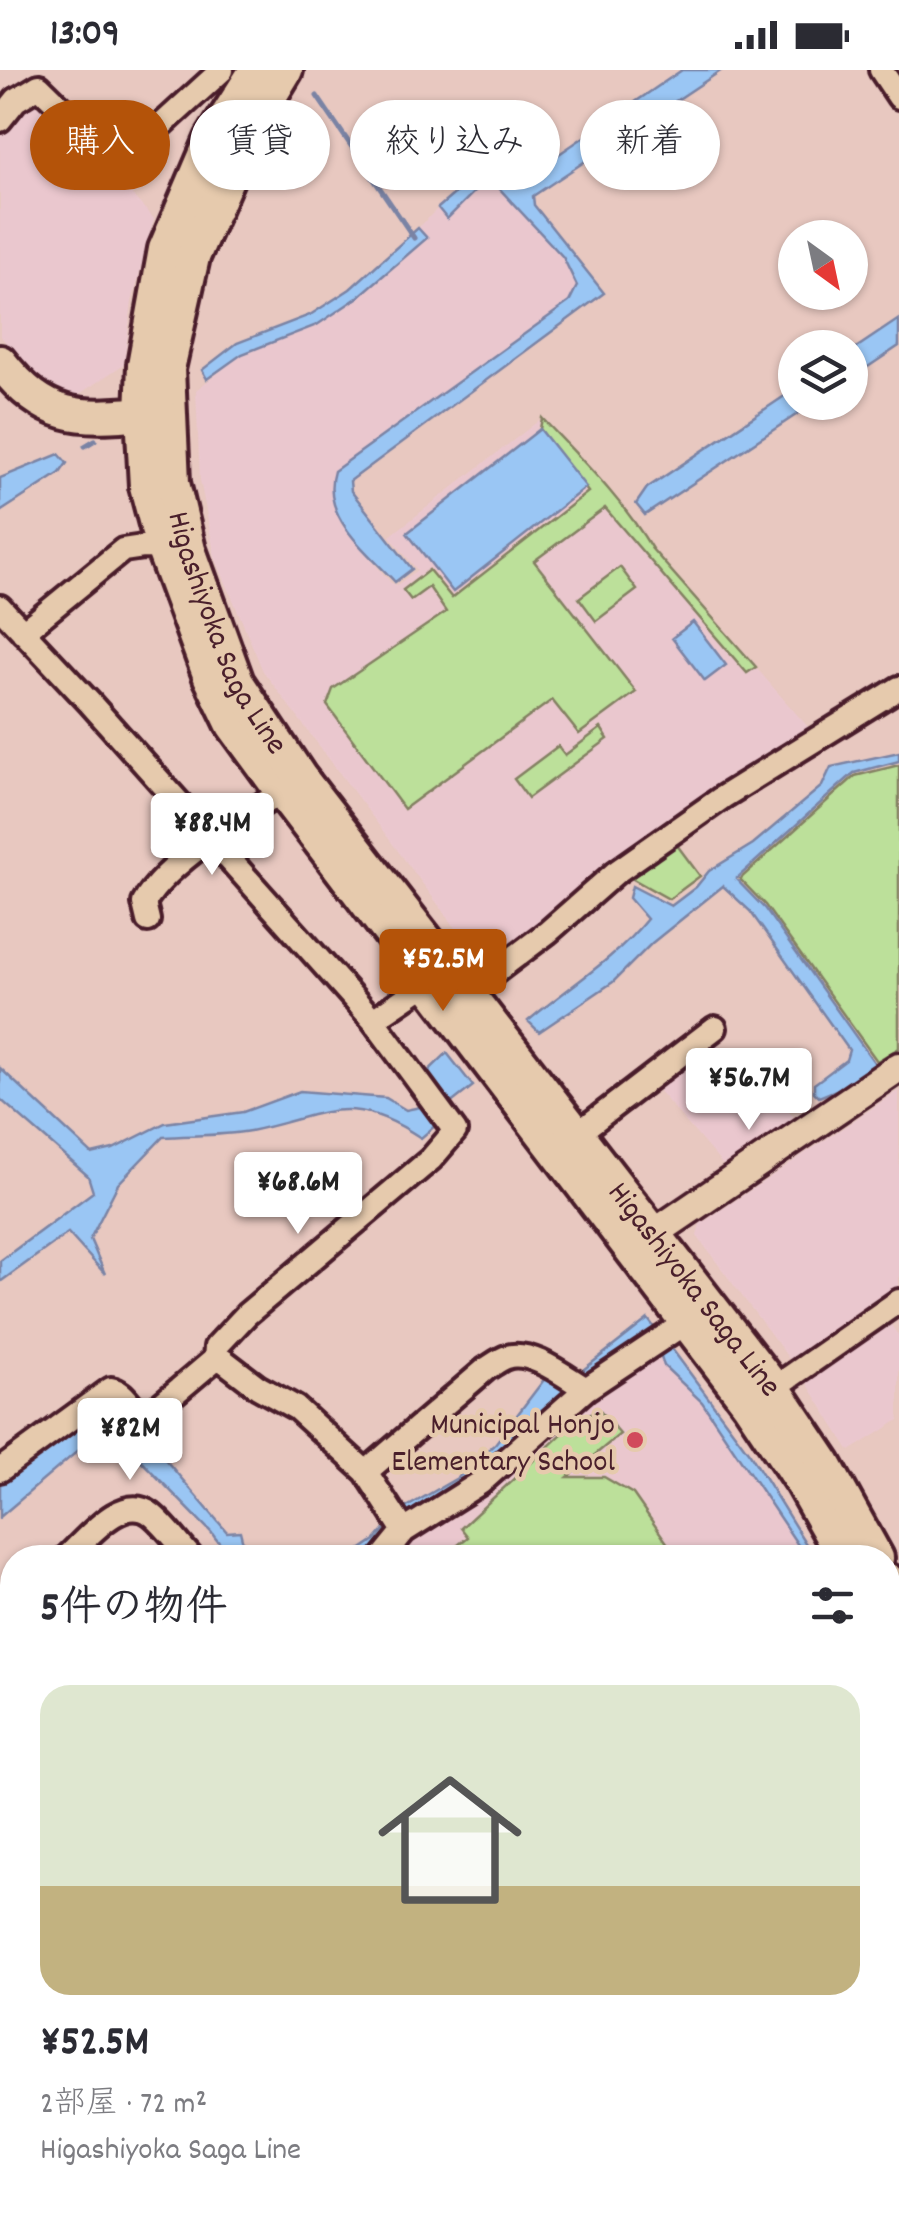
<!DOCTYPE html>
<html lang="ja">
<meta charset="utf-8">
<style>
:root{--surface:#fff;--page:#f7f7f7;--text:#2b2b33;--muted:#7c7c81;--accent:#b45309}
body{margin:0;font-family:Dekko,"Klee One",sans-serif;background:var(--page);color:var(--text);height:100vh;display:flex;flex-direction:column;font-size:38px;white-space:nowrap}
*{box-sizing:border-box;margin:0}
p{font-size:32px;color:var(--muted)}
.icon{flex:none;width:55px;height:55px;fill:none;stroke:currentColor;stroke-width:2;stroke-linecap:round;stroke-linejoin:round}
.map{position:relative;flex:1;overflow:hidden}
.sheet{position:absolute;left:0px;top:1475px;width:900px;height:670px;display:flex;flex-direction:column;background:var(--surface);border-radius:40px 40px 0 0;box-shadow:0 2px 8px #0004}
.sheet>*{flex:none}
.guide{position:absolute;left:30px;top:30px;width:840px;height:90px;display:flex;gap:20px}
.needle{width:65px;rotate:147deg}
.fabs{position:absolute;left:778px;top:150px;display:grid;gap:20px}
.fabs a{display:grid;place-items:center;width:90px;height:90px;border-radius:50%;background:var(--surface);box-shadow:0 2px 8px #0004;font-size:50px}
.price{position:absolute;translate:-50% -85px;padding:0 22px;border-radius:10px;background:#fff;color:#222;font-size:32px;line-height:65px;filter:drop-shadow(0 2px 5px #0008)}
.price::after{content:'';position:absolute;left:50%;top:60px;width:30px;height:22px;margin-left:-15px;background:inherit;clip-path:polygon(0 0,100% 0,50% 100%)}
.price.on{background:var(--accent);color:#fff}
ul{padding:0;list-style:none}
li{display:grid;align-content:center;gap:20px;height:530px;padding:0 40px}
li span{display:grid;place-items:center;height:310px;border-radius:30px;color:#555}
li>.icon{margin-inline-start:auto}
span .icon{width:180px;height:180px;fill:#fffc;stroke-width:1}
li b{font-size:42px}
h2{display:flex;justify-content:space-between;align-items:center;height:120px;padding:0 40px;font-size:42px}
.chip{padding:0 35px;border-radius:45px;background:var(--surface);box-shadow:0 2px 8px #0004;font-size:35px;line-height:90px}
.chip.on{background:var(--accent);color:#fff}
.status{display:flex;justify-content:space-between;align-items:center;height:70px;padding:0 50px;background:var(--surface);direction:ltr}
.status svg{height:28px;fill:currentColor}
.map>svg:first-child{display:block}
</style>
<div class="status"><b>13:09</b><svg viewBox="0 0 49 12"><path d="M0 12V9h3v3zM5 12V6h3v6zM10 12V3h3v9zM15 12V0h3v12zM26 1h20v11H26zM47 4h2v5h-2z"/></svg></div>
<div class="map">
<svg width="899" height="2145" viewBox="0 0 899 2145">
<rect width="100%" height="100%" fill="#e8c8c0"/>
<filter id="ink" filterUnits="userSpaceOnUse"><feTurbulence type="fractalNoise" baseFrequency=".01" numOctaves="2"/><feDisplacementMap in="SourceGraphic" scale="20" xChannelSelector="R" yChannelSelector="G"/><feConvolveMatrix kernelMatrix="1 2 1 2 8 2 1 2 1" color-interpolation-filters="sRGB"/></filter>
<g filter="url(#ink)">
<!-- built -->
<path fill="#eac7ce" d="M40 25 154 149 132 232 124 294 75 327 49 316 19 290 0 265V62L20 38Z
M483 114 496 115 563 187 577 216 570 232 334 401 341 454 391 513 397 515 417 500 390 466 542 348 608 419 640 458 652 479 815 665 488 901 263 601 215 487 200 410 196 320 242 284 317 255 426 168 418 158 438 138 447 149Z
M713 968 765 1033 778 1027 793 1046 791 1057 727 1100 653 1014Z
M899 1020V1238L885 1247 899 1266V1350L850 1381 805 1310 697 1166 700 1154Z
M656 1282 660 1283 664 1296 702 1332 806 1487 394 1488 408 1471 455 1447 562 1351Z
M888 1858 899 1872V2075L888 2085Z"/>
<!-- green -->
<path fill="#bce09a" stroke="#838062" stroke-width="2.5" d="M542 348C581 389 623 430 652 479L756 597 747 603 605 438 534 491 636 622 579 664 552 630 404 739 327 635 333 619 446 542 429 517 411 530 403 520 429 500 452 528 588 422 540 359Z
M620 497 637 520 596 551 579 528Z
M601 658 608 669 528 728 514 709 558 676 565 685Z
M899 695V978L877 991 765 835 740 809 855 706Z
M674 771 700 806 669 829 626 805Z
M600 1341 620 1364 568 1407H604L633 1424 677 1487H443L468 1467 461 1458 580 1347Z
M653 2132 661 2145H359L342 2133Z"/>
<!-- water -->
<path fill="#9ac6f4" stroke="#7a83a4" stroke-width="2.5" d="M682 0H722L533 126 534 135 604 223 350 411 351 421 412 499 395 512C367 481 320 447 334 401L569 232 577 216 563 187 496 115 482 114 447 149 438 138 496 88 515 109 543 95Z
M418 158 427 168 357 228 317 255 242 284 207 309 202 300 237 273 310 245 350 219Z
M899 249V276L850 309V282Z
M795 319V332L814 333 645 445 636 434 647 418Z
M540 359 586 417 453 522 407 463Z
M59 384 67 393 60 403 0 442V408Z
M693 552 726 595 705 611 672 568Z
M899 682V691L854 703 736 809 765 839 876 995 858 1011 819 1027 814 1022V1014L846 990 849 980 750 841 723 816 652 873 613 912 539 962 528 951C568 917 614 890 647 849L629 828 632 816 671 836 696 817 709 801 753 774 822 716 831 697Z
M447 983 473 1016 436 1045V1055L421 1068C348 1019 325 1046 250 1061 222 1066 191 1065 163 1067L118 1114 90 1169 105 1204 68 1163 0 1212V1191L93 1122 88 1106 0 1029V998L92 1084 113 1079 165 1053 243 1042 300 1021 386 1028 406 1040 425 1036 422 1007Z
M648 1249 654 1257 652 1260 666 1276 669 1275 750 1384 814 1487H806L702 1332 664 1296 660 1283 645 1266 567 1320 456 1415 393 1458 369 1487 348 1488 375 1470 400 1441 457 1408 495 1374 546 1307 565 1314Z
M107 1332 117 1333 227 1462 240 1461 243 1473 254 1487C233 1487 222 1479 211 1462L112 1361 94 1367 0 1447V1412L52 1376Z"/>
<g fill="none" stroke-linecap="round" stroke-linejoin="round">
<!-- stream -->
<path stroke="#7a83a4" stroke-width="5" d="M317 26 414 168
M85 376 95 370
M0 1838 12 1826"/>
<defs>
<path id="minor" d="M881 0 899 27
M0 50 16 30 39 16 119 94 222 0
M0 537 90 633 373 950 439 905
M23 562 123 480 143 477 175 478
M148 850 144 833C166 793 243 746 282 722
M458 930 548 862 615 803 723 727 899 618
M577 1064 715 958
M215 1289 224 1291 258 1317 296 1338 366 1402 404 1461
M774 1318 899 1231
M0 1400 111 1319C129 1322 131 1346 150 1344L215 1289 216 1277 247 1244 431 1089 455 1061 373 950
M366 1402 486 1299C493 1295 500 1289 507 1287 531 1279 567 1308 586 1319
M66 1488C86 1470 122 1422 151 1444 165 1455 177 1472 189 1485
M382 1488 404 1461 480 1413 586 1319 688 1251
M0 1537 3 1535
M888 1667 899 1658
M0 1753 12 1762
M888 2100 899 2089
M319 2132 336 2145
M219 2145 237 2132
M843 2145 855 2132"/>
<path id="tertiary" d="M640 1173 899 997"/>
<g id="secondary">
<path d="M256 0 212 69 165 179 144 295 142 343 146 416 162 477 210 607 233 655 282 722 749 1334 801 1412 844 1488"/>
<path id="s1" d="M286 0 245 68 193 187 168 299 173 413 189 480 237 612 300 707 774 1318 825 1394 877 1488"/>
<path d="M0 292C51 357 86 347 160 342"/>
<path d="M888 1510 899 1533"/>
<path d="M888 1573 899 1601"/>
</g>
</defs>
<!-- minor casing -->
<use href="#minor" stroke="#4a1f2b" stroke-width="30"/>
<!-- tertiary casing -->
<use href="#tertiary" stroke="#4a1f2b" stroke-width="35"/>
<!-- secondary casing -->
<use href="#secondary" stroke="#4a1f2b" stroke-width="40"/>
<!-- minor -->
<use href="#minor" stroke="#e6caad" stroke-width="22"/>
<!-- tertiary -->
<use href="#tertiary" stroke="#e6caad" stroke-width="28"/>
<!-- secondary -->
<use href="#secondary" stroke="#e6caad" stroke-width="32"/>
</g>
</g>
<!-- markers -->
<circle fill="#d1495b" stroke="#e6caad" stroke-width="4" cx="635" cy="1370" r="10"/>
<g text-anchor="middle" stroke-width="9" stroke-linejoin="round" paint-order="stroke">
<!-- street labels -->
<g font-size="32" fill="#4a1f2b" stroke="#e6caad">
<text dy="11" stroke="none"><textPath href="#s1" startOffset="598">Higashiyoka Saga Line</textPath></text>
<text dy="11" stroke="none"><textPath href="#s1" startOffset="1408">Higashiyoka Saga Line</textPath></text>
</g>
<!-- poi labels -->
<g font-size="32" fill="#4a1f2b" stroke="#e6caad" text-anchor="end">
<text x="615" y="1363">Municipal Honjo<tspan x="615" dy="37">Elementary School</tspan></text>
</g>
</g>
</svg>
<div class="fabs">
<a><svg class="needle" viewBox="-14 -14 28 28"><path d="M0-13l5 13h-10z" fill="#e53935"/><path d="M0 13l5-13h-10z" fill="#7c7c81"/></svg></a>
<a><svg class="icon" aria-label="layers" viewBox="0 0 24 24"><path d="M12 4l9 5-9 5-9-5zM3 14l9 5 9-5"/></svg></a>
</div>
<b class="price" style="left:212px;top:808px">¥88.4M</b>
<b class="price on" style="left:443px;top:944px">¥52.5M</b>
<b class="price" style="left:749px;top:1063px">¥56.7M</b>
<b class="price" style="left:298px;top:1167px">¥68.6M</b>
<b class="price" style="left:130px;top:1413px">¥82M</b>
<div class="guide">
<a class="chip on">購入</a>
<a class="chip">賃貸</a>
<a class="chip">絞り込み</a>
<a class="chip">新着</a>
</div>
<section class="sheet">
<h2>5件の物件<svg class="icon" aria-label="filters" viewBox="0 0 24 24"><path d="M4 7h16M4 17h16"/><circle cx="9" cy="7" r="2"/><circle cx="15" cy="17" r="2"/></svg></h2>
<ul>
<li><span style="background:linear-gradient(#dfe7d0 65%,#c2b280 0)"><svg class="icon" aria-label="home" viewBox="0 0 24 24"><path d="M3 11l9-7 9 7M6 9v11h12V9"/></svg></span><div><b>¥52.5M</b><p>2部屋 · 72 m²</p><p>Higashiyoka Saga Line</p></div></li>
</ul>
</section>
</div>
